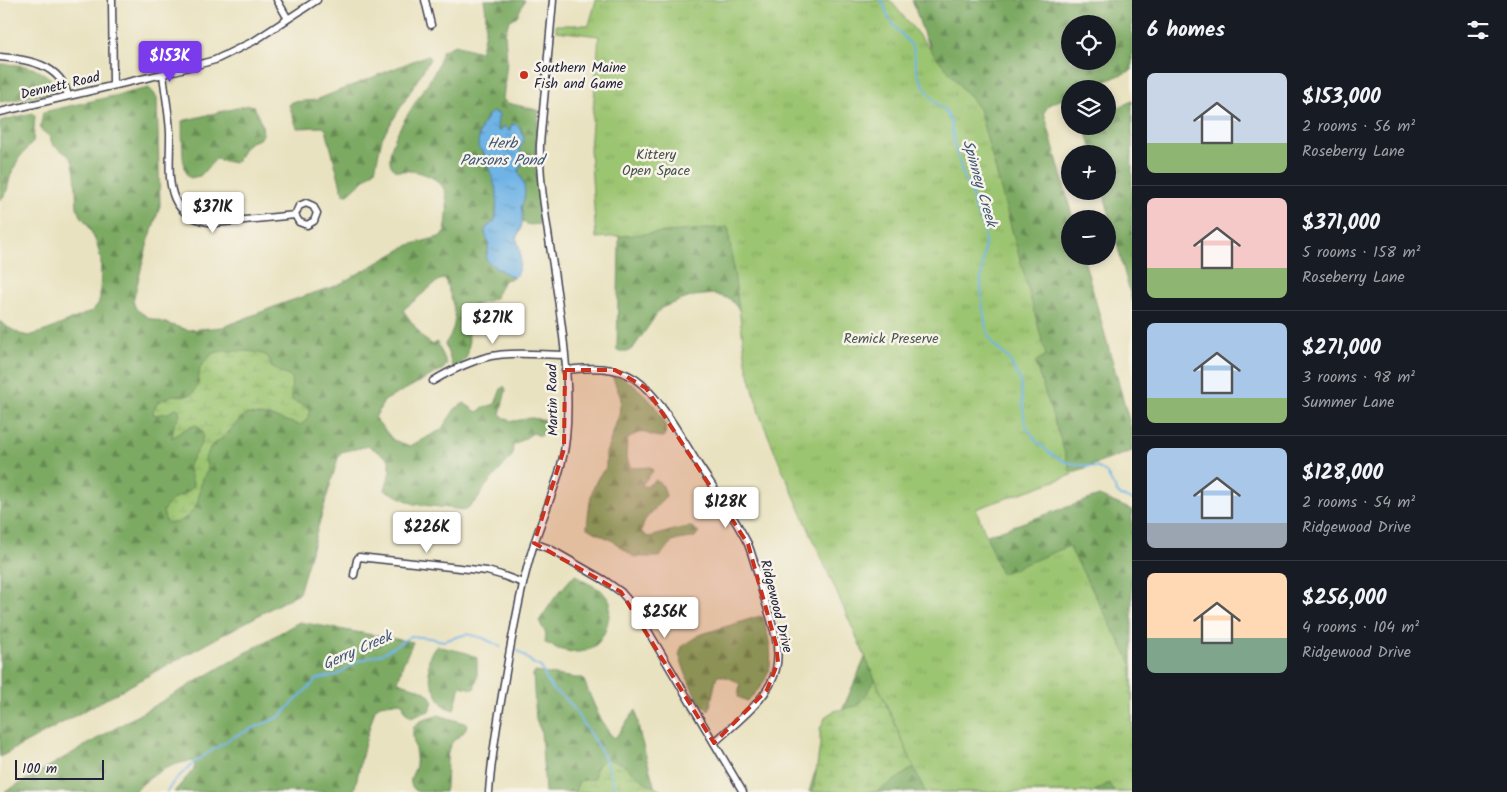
<!DOCTYPE html>
<meta charset="utf-8">
<style>
:root{--surface:#171b24;--page:#242831;--text:#f1f3f6;--muted:#9ea1a6;--line:#363941;--accent:#7c3aed}
body{margin:0;font-family:Kalam,sans-serif;background:var(--page);color:var(--text);height:100vh;display:flex;flex-direction:column;font-size:19px;white-space:nowrap}
*{box-sizing:border-box;margin:0}
p{font-size:16px;color:var(--muted)}
.icon{flex:none;width:28px;height:28px;fill:none;stroke:currentColor;stroke-width:2;stroke-linecap:round;stroke-linejoin:round}
.map{position:relative;flex:1;overflow:hidden}
.sheet{display:flex;flex-direction:column;background:var(--surface);width:375px}
.sheet>*{flex:none}
.controls{position:absolute;left:1061px;top:15px;display:grid;gap:10px}
.controls a{display:grid;place-items:center;width:55px;height:55px;border-radius:50%;background:var(--surface);box-shadow:0 2px 8px #0003;font-size:25px}
.scale{position:absolute;left:15px;bottom:12px;width:89px;box-sizing:border-box;padding-left:5px;border:2px solid #22223b;border-top:0;font-size:14px;line-height:18px;white-space:nowrap;color:#22223b;-webkit-text-stroke:4px #f7f3e8;paint-order:stroke}
.price{position:absolute;translate:-50% -42px;padding:0 11px;border-radius:5px;background:#fff;color:#222;font-size:16px;line-height:32px;filter:drop-shadow(0 1px 2px #0008)}
.price::after{content:'';position:absolute;left:50%;top:30px;width:15px;height:11px;margin-left:-8px;background:inherit;clip-path:polygon(0 0,100% 0,50% 100%)}
.price.active{background:var(--accent);color:#fff}
ul{padding:0;list-style:none}
li{display:flex;align-items:center;gap:15px;height:125px;padding:0 15px}
li+li{border-top:1px solid var(--line)}
li span{display:grid;place-items:center;flex:none;width:140px;height:100px;border-radius:8px;color:#555}
li>.icon{margin-inline-start:auto}
span .icon{width:60px;height:60px;fill:#fffc;stroke-width:1}
li b{font-size:21px}
h2{display:flex;justify-content:space-between;align-items:center;height:60px;padding:0 15px;font-size:21px}
main{display:flex;flex:1;min-height:0}
.map>svg:first-child{display:block}
</style>
<main>
<div class="map">
<svg width="1132" height="792" viewBox="0 0 1132 792">
<defs>
<pattern id="forest-firs" width="22" height="20" patternUnits="userSpaceOnUse" patternTransform="scale(1.25)"><rect width="22" height="20" fill="#7daa63"/><path d="M5 1l3.5 6h-7zM16 11l3.5 6h-7z" fill="#668a53"/></pattern>
<pattern id="wetland-marsh" width="20" height="14" patternUnits="userSpaceOnUse" patternTransform="scale(1.25)"><rect width="20" height="14" fill="#9cc571"/><path d="M1 5h8M5 5V1M11 12h8M15 12V8" fill="none" stroke="#86a963"/></pattern>
<pattern id="park-tufts" width="24" height="20" patternUnits="userSpaceOnUse" patternTransform="scale(1.25)"><rect width="24" height="20" fill="#9cc571"/><path d="M3 7l-1-3M5 7V3M7 7l1-3M15 17l-1-3M17 17v-4M19 17l1-3" fill="none" stroke="#86a963"/></pattern>
<pattern id="water-ripples" width="26" height="14" patternUnits="userSpaceOnUse" patternTransform="scale(1.25)"><rect width="26" height="14" fill="#70b4e6"/><path d="M2 4q2-2 4 0t4 0M15 11q2-2 4 0t4 0" fill="none" stroke="#5c92bc"/></pattern>
</defs>
<rect width="100%" height="100%" fill="#f7f3e8"/>
<filter id="ink" filterUnits="userSpaceOnUse"><feTurbulence type="fractalNoise" baseFrequency=".02" numOctaves="2"/><feDisplacementMap in="SourceGraphic" scale="10" xChannelSelector="R" yChannelSelector="G"/><feConvolveMatrix kernelMatrix="1 2 1 2 8 2 1 2 1" color-interpolation-filters="sRGB"/></filter>
<filter id="wash" filterUnits="userSpaceOnUse"><feTurbulence type="fractalNoise" baseFrequency=".0096" numOctaves="4" result="noise"/><feDisplacementMap in="SourceGraphic" scale="20" xChannelSelector="R" yChannelSelector="G"/><feGaussianBlur stdDeviation="1.12" result="paint"/><feColorMatrix in="noise" values="0 0 0 0 0 0 0 0 0 0 0 0 0 0 0 0 0 1.4 0 .05"/><feComposite in="paint" operator="in"/></filter>
<g filter="url(#wash)">
<rect width="100%" height="100%" fill="#e9e2c0"/>
<!-- forest -->
<path fill="url(#forest-firs)" stroke="#50664f" fill-rule="evenodd" d="M484 0H525L517 16 509 21 505 33 507 61 503 100 508 103 537 110 539 111C536 132 535 153 536 174 536 190 543 208 539 224 531 225 525 226 521 219L523 217 521 207C528 194 524 183 518 171L521 166 523 155 518 148 524 136 520 127 512 124 509 131 505 126 499 132 497 125V113L492 112 478 134 481 149 488 162 497 192 496 217 494 222 488 226 489 244 486 255 493 266 514 278 504 280 495 298 466 309C467 321 472 348 466 358 464 363 459 365 453 368L445 344C462 320 453 305 445 279L439 280 403 310 423 338 433 345 437 342 447 364 443 369 384 401 375 418 393 440 410 446 441 430 455 409 464 403 477 412 483 408 495 404 501 389 504 386 506 390 500 414C513 426 517 419 531 418 535 418 540 420 544 420L546 431 540 436 533 433 513 446 512 456 485 487 478 499 465 510 414 504 385 490 390 471 389 459 369 446 341 452 338 458 299 593 0 757V321L4 325 20 334 29 336 48 330 92 311 98 304 100 298 101 260 97 244 88 225 81 216 77 207 75 173 72 160 68 155 53 145 49 136 40 129 43 112 149 88 157 97 160 206 147 246 133 301 136 309 149 318 188 330 223 327 284 303 338 285 409 245 439 237 445 232C447 219 449 204 445 191 440 178 422 172 410 171 405 170 399 172 395 170 392 168 390 164 390 160 388 134 427 90 438 65 440 61 441 55 442 51L455 45 480 52C485 37 488 16 484 0Z
M912 0H1132V70L1087 89H1070V96L1050 104 1044 112 1073 219H1070V256H1083L1132 431V451L839 557 741 312 730 299 714 294 694 296 676 302 661 308 634 347 629 351H617L621 138 949 83 925 38ZM1070 24H1108V61H1070Z
M428 55 430 59 382 138 375 170 348 194H343L326 130 323 127 297 128 289 105 292 102 316 100Z
M0 64C26 65 36 66 56 83L54 93 0 102Z
M1132 101V301L1103 191H1108V154H1093L1087 132 1089 126H1108V112Z
M249 105 254 106 262 125 263 135C259 141 254 140 249 143 242 148 241 158 234 163L216 159 200 176 190 178C180 169 183 134 182 121Z
M33 113 35 115 33 142 19 158 11 174 6 194 0 200V121Z
M612 376C616 377 621 377 624 379 638 385 676 423 663 437 644 437 646 425 627 440L626 457 631 468 651 467 653 471 641 486H647L656 480 663 486 666 496 645 520 641 532 648 537C664 534 674 528 692 527L699 532 694 538C673 540 671 540 660 557H634L613 541 587 528C589 508 590 482 606 468V453L619 415 621 398Z
M1099 496 1132 510V792H809L814 775 868 651 850 583Z
M575 574 582 580 601 590 610 601C610 624 603 653 575 652 568 652 562 650 555 648L554 646 545 643 546 634 539 621 556 596Z
M760 616 763 617C773 653 778 674 747 701L738 697 740 685C734 678 725 677 717 675L709 711C693 700 686 673 679 655L682 646 699 635Z
M299 622 413 642 403 664 398 682C411 687 428 688 433 702L429 711 411 717 405 712 403 704 400 702 380 705 375 709 364 747 354 792H174L194 769 195 764 192 761C169 763 150 776 134 792H5Z
M437 646 467 653 477 658V678L474 689 460 686 454 710 445 707C433 693 419 660 437 646Z
M535 672 575 678H583C588 690 604 733 615 738L636 710 640 735 656 792H545L541 731 536 720 533 674Z
M439 715 467 724C465 738 453 736 449 748 445 762 448 778 445 792H418C415 790 412 788 411 784 409 777 415 772 416 765 418 754 410 735 414 727 419 719 432 718 439 715Z"/>
<!-- wetland -->
<path fill="url(#wetland-marsh)" stroke="#5f7456" d="M224 351C236 351 257 350 267 356 270 358 271 363 271 367L292 378 291 395 293 401 310 408C310 416 307 421 300 425L269 416 247 414 240 419 225 436 212 445 205 458 208 470C200 479 201 488 198 500 196 511 178 528 166 522L163 511C166 507 169 502 174 499 178 496 187 494 191 489 196 481 188 474 189 466 192 454 214 435 196 425L185 429 172 438 174 425 180 415 179 410 176 408 168 413 154 415 153 410 158 402 173 395 187 396 193 393 198 386 200 367 213 353Z
M879 672 955 740 877 792H813L820 745V729L826 716 834 711 857 706 870 689Z
M605 759 621 763 648 784 664 792H575L579 781 594 779 596 768Z"/>
<!-- park -->
<path fill="url(#park-tufts)" stroke="#5f7456" d="M596 0H890L979 109 1046 355 1035 362 1072 475 976 509 1001 574 1069 546 1132 665V792H1114L1109 783 1093 792H925L779 462 759 413 746 362 728 227 596 238 590 149 599 36 556 31V25H589Z"/>
<!-- water -->
<path fill="url(#water-ripples)" stroke="#496b90" d="M492 112 499 114 497 125 499 132 505 126 509 131 512 124 518 125 524 138 522 146 518 148 523 155 524 160 518 171C524 182 528 195 521 207 524 216 522 230 516 238 522 250 522 268 514 278L493 266 486 259 489 244 485 233 486 228 494 222 496 217 497 192 484 153 478 148C478 135 482 120 492 112Z"/>
<g fill="none" stroke-linecap="round" stroke-linejoin="round">
<!-- stream -->
<path stroke="#70b4e6" stroke-width="2" d="M880 0 884 4 888 17 895 27 913 47 917 71 924 86 935 102 945 110 951 122 954 144 963 175 972 195 976 212 984 227 985 242 981 279 982 303 987 332 992 343 1009 359 1020 380 1025 424 1036 441 1051 454 1066 462 1098 468 1106 472 1117 492 1121 496 1132 500
M517 650 534 664 541 667 547 681 554 691 565 698 572 706 603 754 612 778 614 792
M167 792 174 781 196 761 233 737 279 717 317 679 337 675 358 661 384 653 411 636 429 638 443 641 467 634 483 638 501 647"/>
</g>
</g>
<g filter="url(#ink)">
<g fill="none" stroke-linecap="round" stroke-linejoin="round">
<defs>
<path id="minor" d="M112 0 113 85
M277 0 288 19
M425 0 431 25
M0 57C27 59 61 64 68 96
M163 74C165 93 169 113 170 132 171 172 159 217 215 223L295 215 299 222 307 225 314 221 317 213 313 206 306 203 299 206 295 215
M0 112 163 74 215 60 254 41 317 0
M565 370C589 368 615 365 635 379 659 395 682 439 698 464 715 490 734 516 748 544 754 559 758 576 762 591 769 615 782 644 776 669 770 698 735 723 714 743
M433 381C449 371 479 357 498 355 519 352 543 355 564 355
M534 543 550 549 604 580 621 592 634 607 743 792
M354 575 357 560 359 557 487 571 501 575 523 583
M489 792C492 751 499 712 506 672 513 633 519 595 530 557 541 517 562 479 566 438 572 378 559 305 550 246 545 212 539 178 540 144L553 0"/>
</defs>
<!-- minor casing -->
<use href="#minor" stroke="#403f4f" stroke-width="9"/>
<!-- minor -->
<use href="#minor" stroke="#fff" stroke-width="6"/>
</g>
</g>
<!-- marked area -->
<path fill="#c8321e" fill-opacity="0.2" stroke="#c8321e" stroke-width="4" stroke-dasharray="10 6" stroke-linejoin="round" d="M565 370H615L646 388 748 544 776 644 778 662 767 690 714 743 621 592 534 543 564 449Z"/>
<!-- markers -->
<circle fill="#c8321e" stroke="#f7f3e8" stroke-width="2" cx="524" cy="75" r="5"/>
<g text-anchor="middle" stroke-width="5" stroke-linejoin="round" paint-order="stroke">
<!-- poi labels -->
<g font-size="14" fill="#22223b" stroke="#f7f3e8" text-anchor="start">
<text x="534" y="72">Southern Maine<tspan x="534" dy="16">Fish and Game</tspan></text>
</g>
<!-- street labels -->
<g font-size="14" fill="#22223b" stroke="#f7f3e8">
<text transform="translate(60 85) rotate(-13)" y="5">Dennett Road</text>
<text transform="translate(552 400) rotate(-91)" y="5">Martin Road</text>
<text transform="translate(777 606) rotate(76)" y="5">Ridgewood Drive</text>
</g>
<!-- park labels -->
<g font-size="14" fill="#47534b" stroke="#f7f3e8">
<text x="656" y="159">Kittery<tspan x="656" dy="16">Open Space</tspan></text>
<text x="891" y="343">Remick Preserve</text>
</g>
<!-- water labels -->
<g font-size="15" font-style="italic" fill="#3d5577" stroke="#f7f3e8">
<text x="502" y="148">Herb<tspan x="502" dy="17">Parsons Pond</tspan></text>
<text transform="translate(980 183) rotate(74)" y="5">Spinney Creek</text>
<text transform="translate(357 650) rotate(-24)" y="5">Gerry Creek</text>
</g>
</g>
</svg>
<div class="controls">
<a><svg class="icon" aria-label="locate" viewBox="0 0 24 24"><circle cx="12" cy="12" r="6"/><path d="M12 2v4M12 18v4M2 12h4M18 12h4"/></svg></a>
<a><svg class="icon" aria-label="layers" viewBox="0 0 24 24"><path d="M12 4l9 5-9 5-9-5zM3 14l9 5 9-5"/></svg></a>
<a>+</a>
<a>−</a>
</div>
<div class="scale">100 m</div>
<b class="price active" style="left:170px;top:83px">$153K</b>
<b class="price" style="left:213px;top:234px">$371K</b>
<b class="price" style="left:493px;top:345px">$271K</b>
<b class="price" style="left:726px;top:529px">$128K</b>
<b class="price" style="left:427px;top:554px">$226K</b>
<b class="price" style="left:665px;top:639px">$256K</b>
</div>
<section class="sheet">
<h2>6 homes<svg class="icon" aria-label="filters" viewBox="0 0 24 24"><path d="M4 7h16M4 17h16"/><circle cx="9" cy="7" r="2"/><circle cx="15" cy="17" r="2"/></svg></h2>
<ul>
<li><span style="background:linear-gradient(#c9d6e8 70%,#8fb573 0)"><svg class="icon" aria-label="home" viewBox="0 0 24 24"><path d="M3 11l9-7 9 7M6 9v11h12V9"/></svg></span><div><b>$153,000</b><p>2 rooms · 56 m²</p><p>Roseberry Lane</p></div></li>
<li><span style="background:linear-gradient(#f6c9c9 70%,#8fb573 0)"><svg class="icon" aria-label="home" viewBox="0 0 24 24"><path d="M3 11l9-7 9 7M6 9v11h12V9"/></svg></span><div><b>$371,000</b><p>5 rooms · 158 m²</p><p>Roseberry Lane</p></div></li>
<li><span style="background:linear-gradient(#a9c7e8 75%,#8fb573 0)"><svg class="icon" aria-label="home" viewBox="0 0 24 24"><path d="M3 11l9-7 9 7M6 9v11h12V9"/></svg></span><div><b>$271,000</b><p>3 rooms · 98 m²</p><p>Summer Lane</p></div></li>
<li><span style="background:linear-gradient(#a9c7e8 75%,#9aa5b1 0)"><svg class="icon" aria-label="home" viewBox="0 0 24 24"><path d="M3 11l9-7 9 7M6 9v11h12V9"/></svg></span><div><b>$128,000</b><p>2 rooms · 54 m²</p><p>Ridgewood Drive</p></div></li>
<li><span style="background:linear-gradient(#ffd9b3 65%,#7fa58c 0)"><svg class="icon" aria-label="home" viewBox="0 0 24 24"><path d="M3 11l9-7 9 7M6 9v11h12V9"/></svg></span><div><b>$256,000</b><p>4 rooms · 104 m²</p><p>Ridgewood Drive</p></div></li>
</ul>
</section>
</main>
